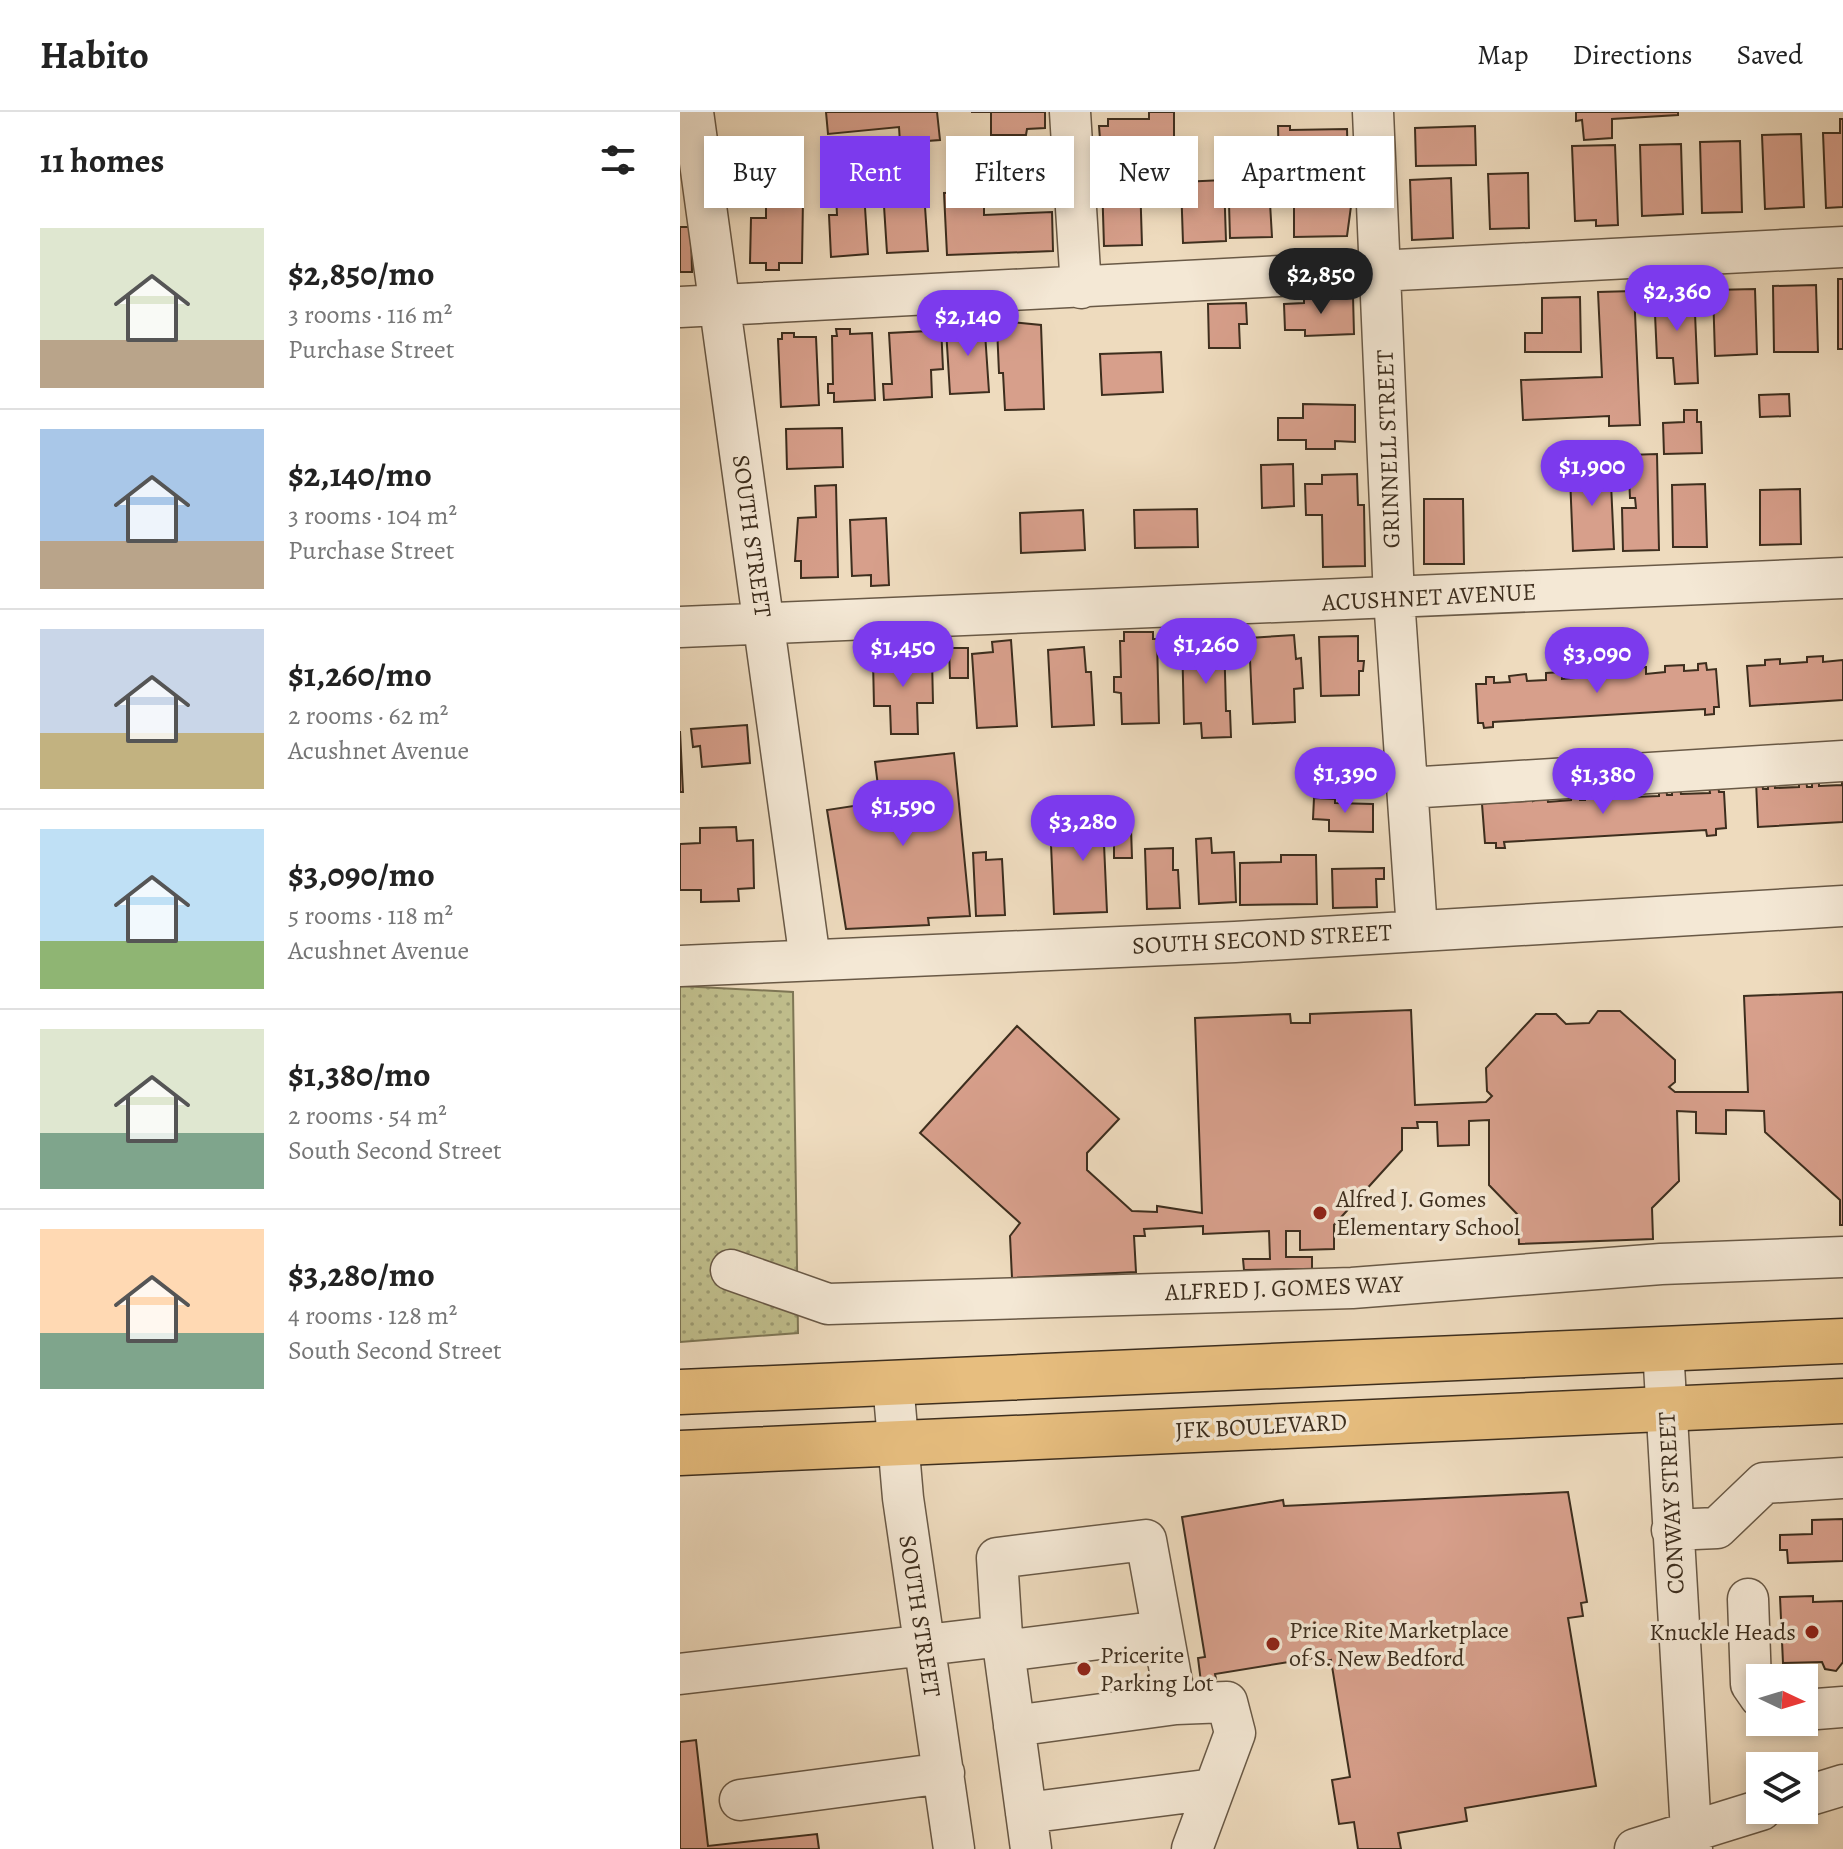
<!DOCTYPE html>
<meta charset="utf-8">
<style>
:root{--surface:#fff;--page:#f6f6f6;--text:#222;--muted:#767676;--line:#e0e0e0;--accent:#7c3aed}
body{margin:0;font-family:Alegreya,serif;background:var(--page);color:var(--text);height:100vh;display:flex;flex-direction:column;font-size:30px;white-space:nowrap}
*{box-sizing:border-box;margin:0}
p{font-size:26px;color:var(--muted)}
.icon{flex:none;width:44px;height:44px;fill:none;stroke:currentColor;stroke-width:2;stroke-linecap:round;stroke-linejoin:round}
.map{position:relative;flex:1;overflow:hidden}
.drawer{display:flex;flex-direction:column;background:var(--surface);width:680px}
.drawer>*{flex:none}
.guide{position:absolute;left:24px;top:24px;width:760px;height:72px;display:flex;gap:16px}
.needle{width:52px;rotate:94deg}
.buttons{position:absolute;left:1066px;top:1552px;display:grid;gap:16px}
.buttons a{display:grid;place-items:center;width:72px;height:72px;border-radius:0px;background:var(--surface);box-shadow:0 4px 12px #0003;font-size:40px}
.price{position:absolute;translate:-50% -68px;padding:0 18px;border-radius:28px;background:var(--accent);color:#fff;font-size:26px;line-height:52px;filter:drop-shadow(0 2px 4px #0008)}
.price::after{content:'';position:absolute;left:50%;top:48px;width:24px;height:18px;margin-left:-12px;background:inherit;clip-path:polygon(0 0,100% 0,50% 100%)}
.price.selected{background:#222;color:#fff}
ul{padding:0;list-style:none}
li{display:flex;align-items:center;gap:24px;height:200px;padding:0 40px}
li+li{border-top:2px solid var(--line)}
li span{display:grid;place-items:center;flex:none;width:224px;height:160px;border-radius:0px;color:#555}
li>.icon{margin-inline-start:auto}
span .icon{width:96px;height:96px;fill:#fffc;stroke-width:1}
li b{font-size:34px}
h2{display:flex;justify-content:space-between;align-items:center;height:96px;padding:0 40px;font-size:34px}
.pill{padding:0 28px;border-radius:0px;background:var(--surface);box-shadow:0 4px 12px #0003;font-size:28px;line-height:72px}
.pill.selected{background:var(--accent);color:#fff}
header{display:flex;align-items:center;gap:48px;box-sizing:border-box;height:112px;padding:0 40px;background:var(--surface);border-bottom:2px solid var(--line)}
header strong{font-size:38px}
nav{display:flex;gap:44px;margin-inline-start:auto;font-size:28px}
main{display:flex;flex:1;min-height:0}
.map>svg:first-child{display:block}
</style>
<header>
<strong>Habito</strong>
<nav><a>Map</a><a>Directions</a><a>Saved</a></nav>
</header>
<main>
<section class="drawer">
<h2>11 homes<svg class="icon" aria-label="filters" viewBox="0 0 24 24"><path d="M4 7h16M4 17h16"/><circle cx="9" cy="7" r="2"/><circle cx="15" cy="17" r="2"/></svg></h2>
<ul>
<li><span style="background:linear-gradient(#dfe7d0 70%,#b9a48a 0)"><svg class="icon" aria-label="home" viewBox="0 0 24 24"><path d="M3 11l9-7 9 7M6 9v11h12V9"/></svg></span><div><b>$2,850/mo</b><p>3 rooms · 116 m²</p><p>Purchase Street</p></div></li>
<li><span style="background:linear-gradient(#a9c7e8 70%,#b9a48a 0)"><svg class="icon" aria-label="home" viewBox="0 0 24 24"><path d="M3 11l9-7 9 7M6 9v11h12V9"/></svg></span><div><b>$2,140/mo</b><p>3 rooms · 104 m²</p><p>Purchase Street</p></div></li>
<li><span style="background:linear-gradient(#c9d6e8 65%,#c2b280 0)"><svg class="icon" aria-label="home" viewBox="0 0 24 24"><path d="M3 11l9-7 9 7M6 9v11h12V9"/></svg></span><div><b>$1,260/mo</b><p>2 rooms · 62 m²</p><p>Acushnet Avenue</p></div></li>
<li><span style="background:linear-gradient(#bfe0f5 70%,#8fb573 0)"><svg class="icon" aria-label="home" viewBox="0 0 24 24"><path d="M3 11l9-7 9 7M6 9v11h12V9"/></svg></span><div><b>$3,090/mo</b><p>5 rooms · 118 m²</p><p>Acushnet Avenue</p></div></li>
<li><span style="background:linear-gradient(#dfe7d0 65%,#7fa58c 0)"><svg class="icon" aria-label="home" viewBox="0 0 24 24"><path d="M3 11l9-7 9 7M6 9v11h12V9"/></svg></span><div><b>$1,380/mo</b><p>2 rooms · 54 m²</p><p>South Second Street</p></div></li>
<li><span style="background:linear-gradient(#ffd9b3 65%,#7fa58c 0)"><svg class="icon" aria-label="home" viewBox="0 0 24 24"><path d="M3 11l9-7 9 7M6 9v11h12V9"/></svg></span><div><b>$3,280/mo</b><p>4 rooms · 128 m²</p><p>South Second Street</p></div></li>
</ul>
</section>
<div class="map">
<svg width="1163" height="1737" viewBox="0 0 1163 1737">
<defs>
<pattern id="park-dots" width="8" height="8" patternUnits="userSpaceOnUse" patternTransform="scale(2)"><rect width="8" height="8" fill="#c0be8c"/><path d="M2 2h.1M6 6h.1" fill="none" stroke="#9d9b72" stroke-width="1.8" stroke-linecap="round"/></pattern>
</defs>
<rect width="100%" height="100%" fill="#eedbbe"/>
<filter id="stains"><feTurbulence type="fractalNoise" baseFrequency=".0025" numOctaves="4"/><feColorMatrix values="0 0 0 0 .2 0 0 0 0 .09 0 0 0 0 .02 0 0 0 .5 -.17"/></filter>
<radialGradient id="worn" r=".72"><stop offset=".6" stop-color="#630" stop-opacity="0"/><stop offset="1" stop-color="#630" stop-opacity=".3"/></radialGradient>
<!-- park -->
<path fill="url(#park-dots)" stroke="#7e7655" stroke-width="2" d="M0 874 113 880 118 1221 0 1230Z"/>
<!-- building -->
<path fill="#d79f8b" stroke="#3d2e1e" stroke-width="2" d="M146 0H257L260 28 220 31 219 15 148 22Z
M291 0H365V16L347 17 346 23H311V0Z
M469 0H494V29H472V43H428V27H420L419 14H428V7H469Z
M896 0H998V3L932 7V26L904 28 902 8 896 9Z
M1160 7H1163V95L1146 96 1143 21H1160Z
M598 14H610V18L667 17 668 55 599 57Z
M795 14 796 53 736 54 735 16Z
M1121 22 1124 95 1085 97 1082 23Z
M369 26 370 66 303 69 301 28Z
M1060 29 1062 100 1022 101 1020 30Z
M1001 32 1003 102 962 104 960 33Z
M935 33 938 113 916 114V108L895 109 892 34Z
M60 44 91 45 90 73H60Z
M497 49V61H471V50Z
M594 54 595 74H589L592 125 550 126 548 56Z
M848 61 849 116 810 117 808 62Z
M771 66 773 126 732 128 730 68Z
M460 68 462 133 424 134 422 69Z
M544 68 546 129 503 131 501 70Z
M664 73 665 87H672L667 124 614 125V79L618 75Z
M184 80 188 142 151 145 149 103H157L156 82Z
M244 80 248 139 207 141 204 94H198V82Z
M304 80V103L372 100 373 139 267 143 264 81Z
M86 85 123 86 122 151H99V158H86V151H70L71 106H86Z
M0 115H11L12 160H0Z
M1158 167H1163V237H1158Z
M1136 173 1138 240H1094L1093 174Z
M1075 177 1077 242 1035 244 1033 178Z
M1014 178 1018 271 995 272 993 246H977L974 180Z
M954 179 960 313 929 314V304L843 308 841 268 922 265 918 180Z
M673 184 674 222 625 224V218H605L604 192 624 191V186Z
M900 185 901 240H845V221H862V186Z
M566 191 567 212H559L560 236H529L528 192Z
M304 206 309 280 270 282 266 217 284 216V207Z
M322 209 361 213 364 297 325 298 323 261H319L317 215H322Z
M261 213 263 257 251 258 252 285 204 288 203 272H212L209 221 248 219V214Z
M156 217H170V222L192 221 195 288 154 290V281H148V272H153L152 224H157Z
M102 221H114V225H136L139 293 101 295 98 227H102Z
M481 240 483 280 422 283 420 242Z
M1109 282 1110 304 1080 305 1079 283Z
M623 292 675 293V330L655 329V337H626V328H598V306H623Z
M1004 298H1017V310H1021L1022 341 984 342 983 311 1004 310Z
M162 316 163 355 107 357 106 317Z
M977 342 979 438 943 439 942 396H956L955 386H950L948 343Z
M930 349 934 437 893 439 890 364 904 363 903 350Z
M613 352 614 394 582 396 581 353Z
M677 362 678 393H684L685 454 643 455 642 403H626L625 372H642V363Z
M1025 372 1027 435H993L992 373Z
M156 373 158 465 121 466V449H115L118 406 136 405 135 374Z
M1120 377 1121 432 1080 433V378Z
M744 387H783L784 452H744Z
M517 397 518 435 455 436 454 398Z
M403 398 405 438 341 441 340 401Z
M206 406 209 473 191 474V463L172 464 170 408Z
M444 520H473V527H477L479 611 442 612 441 581 434 580V565H441L440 529H444Z
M614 523 616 547 621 546 623 576 614 577 615 610 573 612 569 526Z
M544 524 546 599H550L551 625 522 626 521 611 504 612 502 525Z
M678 524V549H684L683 559H679V583L641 584 639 525Z
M331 528 337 614 297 616 292 542 313 540 312 530Z
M404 535 406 560H411L414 613 372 615 368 538Z
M269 536H288V566H270Z
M214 538H230V547H252L253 591H237L238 622H211L210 594H194L193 548H214Z
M1143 544V550L1163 548V588L1070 594 1067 554 1085 553V548L1100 547V552L1127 550V545Z
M1026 551 1027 558 1036 557 1039 595H1034V602L1025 603V597L813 610V615L804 616 803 611H798L796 572H806V565H814V571L830 570 829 564 846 562 847 569 866 568V561L882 560V567L909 565 908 559 923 558V564L949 563V556L966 555V562L985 560V554L1004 553V559L1018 558V552Z
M67 613 70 651 22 655 20 634 13 635 11 617Z
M0 619 3 680H0Z
M274 641 290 804 248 806 249 813 166 817 147 698 200 690 195 650Z
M1162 665H1163V710L1078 715 1076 669H1082L1083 677H1088V669L1095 668V676L1119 675V667L1126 666 1127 675H1132V666H1139V674L1162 673Z
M1038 673 1039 680H1044L1046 716 1036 717V723L1027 724 1026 718 824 730 825 736H816V731H805L802 692 808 691V686H816V691L847 689V684L853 683V689L867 683 868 690 891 688V681H899L900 688H905V681L913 680 914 687H933V680L940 679V686H947V679L953 678 954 685 979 684V677L986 676 987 683H992V676L1000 675 1001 682 1030 681 1029 674Z
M634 686 655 687V691L693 692V720L649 719V708L633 707Z
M392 700H406L407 707H423V717L451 716 452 746H434V732H424L427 800 374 802 370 709 392 708Z
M56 715 57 729 73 728 74 776 58 777 59 789 21 790V778H0V732L20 731V716Z
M531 726 532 741 554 740 556 790 519 792 516 727Z
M493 736V758H498L500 796 467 797 465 737Z
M306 740V748L322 747 325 803 296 804 293 741Z
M601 743H636L637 792 560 793V751L601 750Z
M704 756V767H696L697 795 653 796 652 757Z
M1163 880V1113H1160V1088L1085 1020 1084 999 1046 998V1022L1016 1021V1000L997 999 999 1069 972 1096 973 1127 839 1132 838 1103 809 1073V1008L789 1009V1033L758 1034 757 1010H737L738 1016H722V1038L654 1113V1137L620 1138V1119H606V1145H632V1157L564 1158 563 1147H590L589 1119 523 1122V1114L464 1117 465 1124H454L456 1160 332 1166 330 1124 340 1111 240 1021 337 914 439 1007 407 1041V1058L452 1099 477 1100V1094L522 1101 515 906 610 902 611 911H630V902L731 898 735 993 806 990 812 984 807 979 806 956 856 902H876L886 912 909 911 918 899H940L995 948V970L989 975 995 980H1068L1064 884Z
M888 1380 907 1490 901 1491 903 1504 888 1506 916 1674 785 1696 787 1709 718 1721 721 1737H678L674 1710 659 1712 652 1668 670 1665 651 1548 640 1550V1545L535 1562 536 1567 521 1570 518 1546 525 1545 502 1405 603 1388 604 1394Z
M1163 1407V1449L1108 1451 1107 1438H1100V1423L1132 1422V1408Z
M1133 1484V1490L1163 1489V1550L1156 1559 1145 1557 1142 1550 1103 1551 1100 1485Z
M16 1628 28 1734 137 1722 139 1737H0V1630Z"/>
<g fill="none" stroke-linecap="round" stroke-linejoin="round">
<defs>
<path id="minor" d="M13 0 130 848
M390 0 401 176
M693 0 714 486 737 818
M0 195 1163 135
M0 515 1163 466
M727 676 1163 649
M0 854 555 830 1163 794
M51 1158 148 1192 672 1176 981 1152 1163 1145
M983 1236 1012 1737
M213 1271 223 1386 274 1737
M992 1418 1037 1416 1084 1371 1163 1366
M1068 1487 1071 1572 1080 1585
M322 1524 317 1446 466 1428 496 1592 547 1590 555 1621 512 1737
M324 1539 482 1519
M0 1562 322 1524 351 1737
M1124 1598 1163 1595
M334 1614 496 1592
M1124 1685 1163 1673
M60 1688 264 1661
M346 1701 534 1677
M955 1737 1081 1698"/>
<path id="major" d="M0 1280 1163 1229
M0 1341 1163 1289"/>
</defs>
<!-- minor casing -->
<use href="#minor" stroke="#695946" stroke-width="43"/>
<!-- major casing -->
<use href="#major" stroke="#3d2e1e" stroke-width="47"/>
<!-- minor -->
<use href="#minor" stroke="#f4e8d5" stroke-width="40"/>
<!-- major -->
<use href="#major" stroke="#e7be7f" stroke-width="44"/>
</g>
<!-- markers -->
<g fill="#8f2418" stroke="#f4e8d5" stroke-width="3">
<circle cx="640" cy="1101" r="8"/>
<circle cx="1132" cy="1520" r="8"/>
<circle cx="593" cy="1532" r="8"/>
<circle cx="404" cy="1557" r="8"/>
</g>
<g text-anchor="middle" stroke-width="7" stroke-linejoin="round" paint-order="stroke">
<!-- street labels -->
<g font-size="24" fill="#3d2e1e" stroke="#f4e8d5">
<text transform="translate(708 337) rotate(-92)" y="8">GRINNELL STREET</text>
<text transform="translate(72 424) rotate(82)" y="8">SOUTH STREET</text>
<text transform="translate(749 485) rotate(-3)" y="8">ACUSHNET AVENUE</text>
<text transform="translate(582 827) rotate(-3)" y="8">SOUTH SECOND STREET</text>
<text transform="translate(604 1176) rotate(-2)" y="8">ALFRED J. GOMES WAY</text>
<text transform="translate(581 1314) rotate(-3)" y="8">JFK BOULEVARD</text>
<text transform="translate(991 1391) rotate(-93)" y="8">CONWAY STREET</text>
<text transform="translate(240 1504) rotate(81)" y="8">SOUTH STREET</text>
</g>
<!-- poi labels -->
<g font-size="24" fill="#3d2e1e" stroke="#f4e8d5" text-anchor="start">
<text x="656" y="1095">Alfred J. Gomes<tspan x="656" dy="28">Elementary School</tspan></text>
<text x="609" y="1526">Price Rite Marketplace<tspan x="609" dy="28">of S. New Bedford</tspan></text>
<text x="1116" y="1528" text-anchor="end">Knuckle Heads</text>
<text x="420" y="1551">Pricerite<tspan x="420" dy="28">Parking Lot</tspan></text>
</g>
</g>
<rect width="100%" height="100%" filter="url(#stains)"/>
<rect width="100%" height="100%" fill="url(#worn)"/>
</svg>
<div class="buttons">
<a><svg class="needle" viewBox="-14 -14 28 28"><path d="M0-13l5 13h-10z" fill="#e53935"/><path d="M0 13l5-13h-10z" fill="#767676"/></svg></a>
<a><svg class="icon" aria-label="layers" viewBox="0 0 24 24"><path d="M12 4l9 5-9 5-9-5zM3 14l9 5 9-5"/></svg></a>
</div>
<b class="price selected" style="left:641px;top:204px">$2,850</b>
<b class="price" style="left:997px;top:221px">$2,360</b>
<b class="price" style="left:288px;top:246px">$2,140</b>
<b class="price" style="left:912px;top:396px">$1,900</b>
<b class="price" style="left:526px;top:574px">$1,260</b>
<b class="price" style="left:223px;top:577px">$1,450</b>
<b class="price" style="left:917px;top:583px">$3,090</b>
<b class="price" style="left:665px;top:703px">$1,390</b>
<b class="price" style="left:923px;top:704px">$1,380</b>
<b class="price" style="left:223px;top:736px">$1,590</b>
<b class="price" style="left:403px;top:751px">$3,280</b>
<div class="guide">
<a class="pill">Buy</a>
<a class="pill selected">Rent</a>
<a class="pill">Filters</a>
<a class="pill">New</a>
<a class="pill">Apartment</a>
</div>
</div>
</main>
